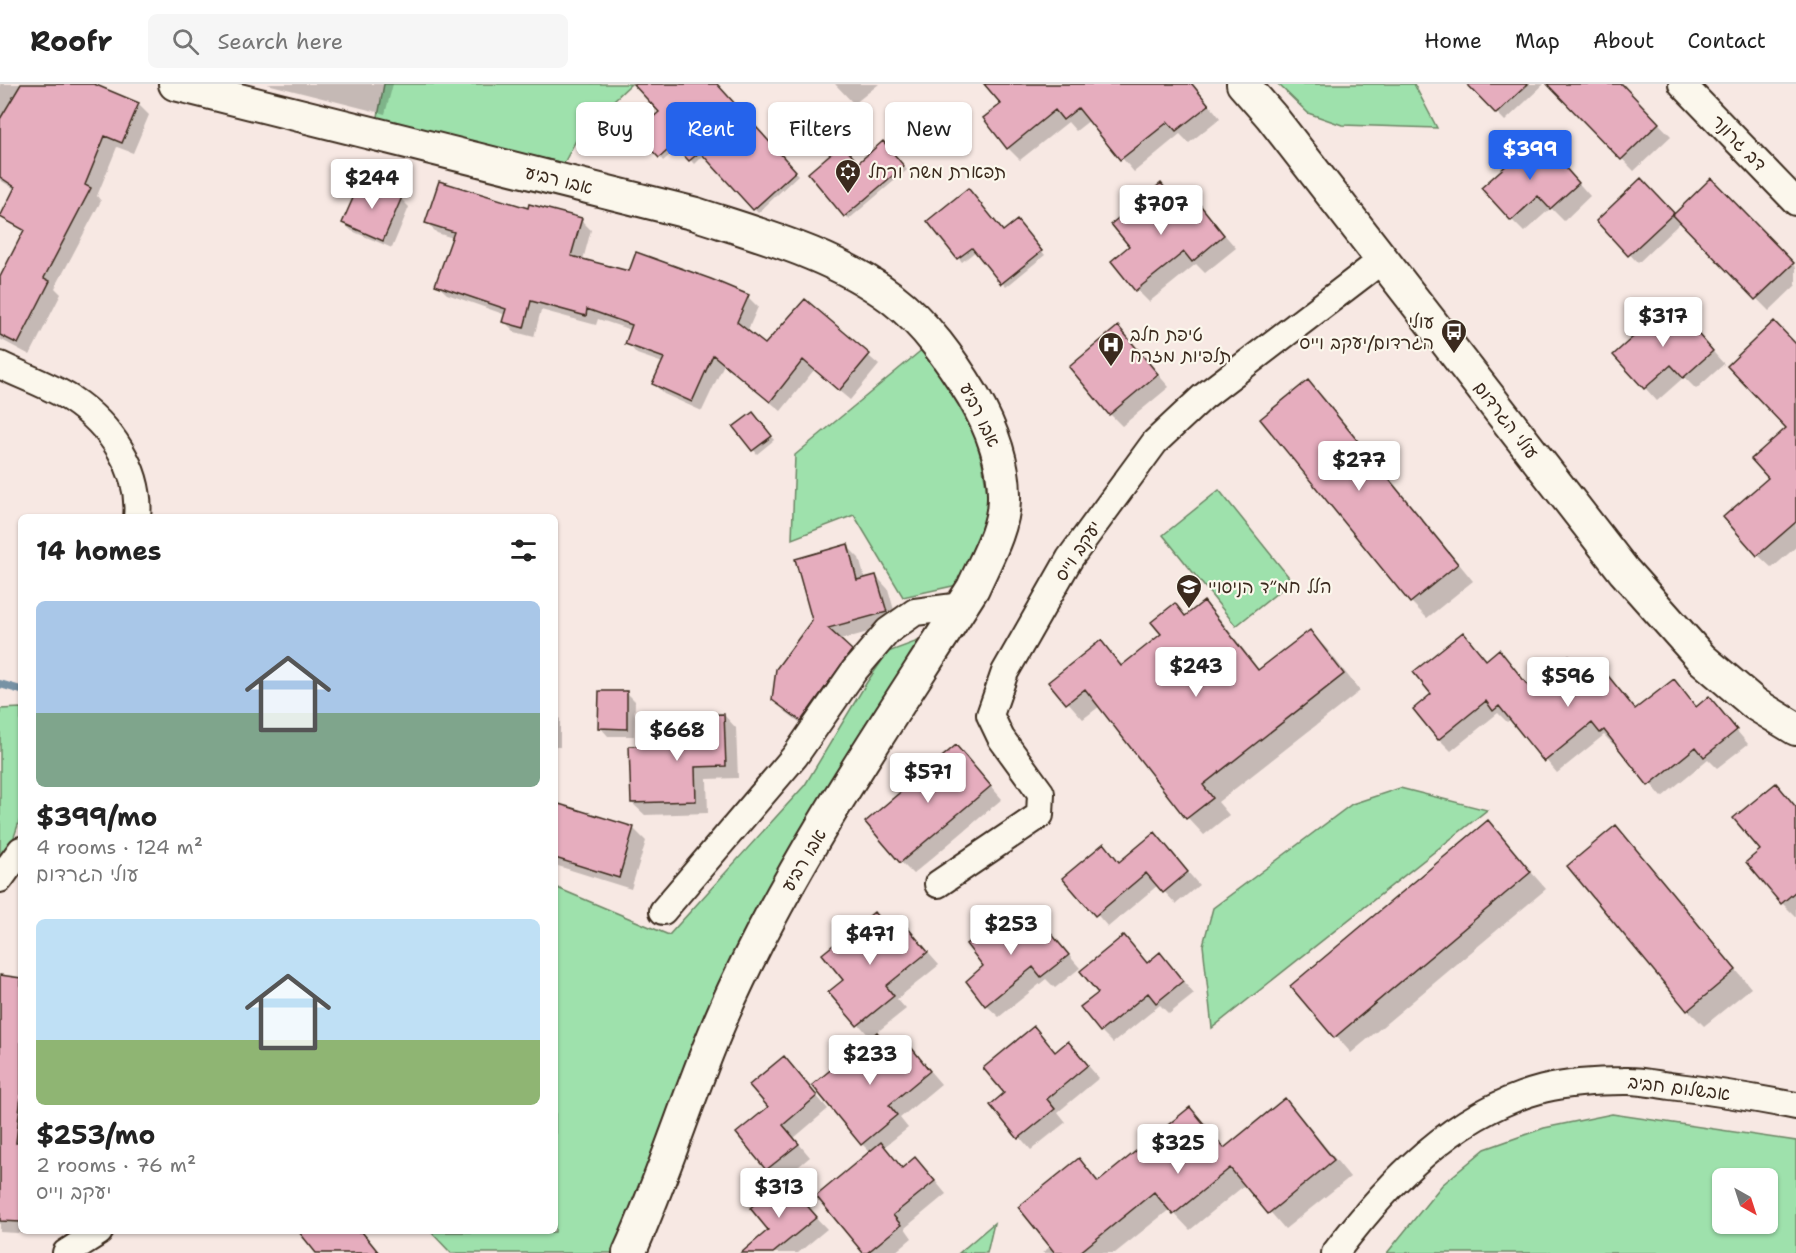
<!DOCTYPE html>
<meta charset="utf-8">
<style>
:root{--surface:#fff;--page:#f6f6f6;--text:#222;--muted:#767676;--line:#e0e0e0;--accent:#2563eb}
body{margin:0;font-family:"Shantell Sans","Playpen Sans Hebrew",sans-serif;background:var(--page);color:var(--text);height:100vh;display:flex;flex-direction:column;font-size:22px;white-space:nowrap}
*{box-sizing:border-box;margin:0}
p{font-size:20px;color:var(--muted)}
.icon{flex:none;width:33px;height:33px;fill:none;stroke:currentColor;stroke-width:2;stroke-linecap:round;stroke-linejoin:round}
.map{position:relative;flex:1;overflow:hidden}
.details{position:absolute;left:18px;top:430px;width:540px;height:720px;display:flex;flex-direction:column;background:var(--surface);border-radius:9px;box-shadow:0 2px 4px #0004}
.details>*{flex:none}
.hud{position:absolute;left:576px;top:18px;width:570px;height:54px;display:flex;gap:12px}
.needle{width:39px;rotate:141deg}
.fabs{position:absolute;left:1712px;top:1084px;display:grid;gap:12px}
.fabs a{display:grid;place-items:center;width:66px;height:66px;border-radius:9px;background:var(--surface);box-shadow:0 2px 4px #0004;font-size:30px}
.price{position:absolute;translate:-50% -51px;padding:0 14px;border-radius:6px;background:#fff;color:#222;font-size:20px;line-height:39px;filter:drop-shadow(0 2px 3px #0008)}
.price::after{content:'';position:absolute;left:50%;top:36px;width:18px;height:14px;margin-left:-9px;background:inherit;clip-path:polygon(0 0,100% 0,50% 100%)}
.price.active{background:var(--accent);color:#fff}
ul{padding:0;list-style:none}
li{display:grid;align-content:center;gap:12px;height:318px;padding:0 18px}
li span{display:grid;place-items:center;height:186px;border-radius:9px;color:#555}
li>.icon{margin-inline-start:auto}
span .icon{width:108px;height:108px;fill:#fffc;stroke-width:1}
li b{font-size:26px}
h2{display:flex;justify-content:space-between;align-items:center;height:72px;padding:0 18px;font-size:26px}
.pill{padding:0 21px;border-radius:9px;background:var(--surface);box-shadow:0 2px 4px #0004;font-size:21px;line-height:54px}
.pill.active{background:var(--accent);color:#fff}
header{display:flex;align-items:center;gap:36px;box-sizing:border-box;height:84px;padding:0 30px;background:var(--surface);border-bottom:2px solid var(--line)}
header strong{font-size:28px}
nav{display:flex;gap:33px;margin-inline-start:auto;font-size:21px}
.search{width:420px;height:54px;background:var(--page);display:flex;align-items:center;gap:15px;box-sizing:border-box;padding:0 21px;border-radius:9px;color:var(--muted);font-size:22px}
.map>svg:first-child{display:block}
</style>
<header>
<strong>Roofr</strong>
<div class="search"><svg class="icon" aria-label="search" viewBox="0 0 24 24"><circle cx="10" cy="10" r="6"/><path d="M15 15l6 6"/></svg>Search here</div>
<nav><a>Home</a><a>Map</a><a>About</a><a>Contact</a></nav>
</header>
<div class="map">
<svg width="1796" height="1169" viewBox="0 0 1796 1169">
<rect width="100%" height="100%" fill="#f7e8e3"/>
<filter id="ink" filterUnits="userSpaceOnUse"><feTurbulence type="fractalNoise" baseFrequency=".0167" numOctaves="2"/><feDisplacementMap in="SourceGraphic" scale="12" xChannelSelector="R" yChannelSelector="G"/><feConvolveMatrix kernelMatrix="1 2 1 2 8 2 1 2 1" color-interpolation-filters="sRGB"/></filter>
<g filter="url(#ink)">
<!-- green -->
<path fill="#9ee1ac" stroke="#6c8665" stroke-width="1.5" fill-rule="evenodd" d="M384 0H631L581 47 564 79 377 38Z
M1278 0H1414L1437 44 1342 41 1308 29Z
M924 264 966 319 982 378 990 427 957 501 903 513 854 431 792 455 795 371Z
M1219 406 1292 497 1236 542 1163 451Z
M923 555 616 1169H451L431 1148H555V803L669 851 805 701 867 598 888 568Z
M21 624V732L12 759 0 775V625Z
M1400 704 1487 726 1212 944 1203 861 1213 824 1352 720Z
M1612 1030 1796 1057V1169H1387L1442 1101 1485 1065 1544 1044ZM1722 1095H1767V1140H1722Z
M994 1139 987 1169H959Z"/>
<!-- shadow -->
<path fill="#0003" d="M0 0H90L138 20 149 31 133 69 117 63 97 112 101 117 55 204 61 210 30 271 0 255V196L53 92 33 116 0 96Z
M267 0H393L385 30Z
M650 0H715L798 91 758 129 704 70 694 80 679 63 663 77 660 73 661 28Z
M835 0H879L854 20Z
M986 0H1193L1220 34 1189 59 1180 50 1134 88 1090 36 1076 47 1068 38 1020 76 1008 64 1003 20Z
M1469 0H1544L1505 37Z
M1549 0H1620L1671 52 1634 87Z
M887 63 907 86 849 135 846 132 858 81Z
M1550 67 1590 112 1564 137 1551 124 1524 148 1512 136Z
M1711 96 1796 183V201L1769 227 1681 138 1638 179 1598 137 1641 97 1675 131Z
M1161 101 1185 128 1197 119 1236 164 1205 189 1196 180 1149 218 1137 206 1131 162Z
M401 115 409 123 392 164 352 147 343 139Z
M529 126 581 136 591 146 583 176 630 189 748 213 758 223 747 248 765 263 805 217 879 281 850 316 814 286 781 327 724 280 702 327 664 310 653 299 663 279 637 270 627 259 631 246 598 235 596 241 541 226 534 253 515 248 504 237 506 231 447 210 436 200 453 154 437 149 427 139Z
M929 138 1003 149 1020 141 1045 171 1006 203 976 167 962 178Z
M1683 234 1724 280 1696 305 1684 293 1657 317 1615 271Z
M1118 245 1169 303 1122 342 1110 330Z
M1796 262V463L1772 484 1758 471 1770 394 1788 344Z
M1308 298 1324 314 1473 497 1427 534 1411 518Z
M757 333 774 356 757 370 736 343Z
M847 462 859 474 865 495 876 492 888 505 898 540 839 556 864 579 814 649 786 628 773 615 814 536Z
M1204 519 1220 535 1260 587 1310 548 1326 564 1360 607 1218 718 1229 731 1204 751 1188 734 1100 622 1083 635 1050 598 1101 558 1123 582 1163 551 1175 521 1186 532Z
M1463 550 1487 576 1499 567 1530 603 1569 573 1593 600 1605 590 1636 626 1673 597 1698 623 1709 614 1748 660 1717 684 1708 675 1662 713 1615 658 1613 660 1604 651 1557 689 1511 635 1507 638 1498 629 1451 667 1439 655 1433 611Z
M627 609 635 617 634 652H608L600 643Z
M555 631 560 635V663H555Z
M724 631 736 644 738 694 707 695 708 729 645 731 632 719 686 662Z
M956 663 1002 715 913 790 901 778Z
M1776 701 1796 722V833L1782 819 1762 766Z
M560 722 634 745 646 757 631 805 558 782 555 780V738Z
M1487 738 1546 805 1351 969 1292 902Z
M1616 743 1632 760 1751 904 1704 942 1688 926Z
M1155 750 1199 801 1176 820 1158 801 1108 843 1065 794 1104 761 1121 779Z
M1009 827 1034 854 1045 844 1080 884 1055 904 1046 895 999 933 986 921V883Z
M886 843 896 855 907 845 939 881 897 915 906 925 876 949 899 974 911 965 941 1000 900 1034 908 1044 884 1063 903 1084 927 1087 946 1110 905 1144 912 1154 894 1169H865L871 1069 862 1060 871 954 830 908 845 896Z
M1124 853 1148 880 1160 870 1194 910 1169 930 1160 921 1113 959 1101 947 1100 909Z
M0 893 21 896V1148H52V1151L0 1148Z
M1034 944 1056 969 1068 959 1099 994 1058 1028 1066 1038 1031 1066 992 1021 1006 1010Z
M784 974 828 1025 794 1054 810 1073 781 1097 827 1145 798 1169H743L771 1147 782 1099 738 1049 770 1024Z
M1284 1016 1301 1033 1350 1093 1285 1145 1246 1100 1190 1146 1170 1125 1115 1169H1042L1051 1162 1079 1076 1100 1098 1190 1025 1225 1065Z
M311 1148H363L380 1169H318L305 1153Z"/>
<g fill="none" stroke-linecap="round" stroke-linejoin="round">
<!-- stream -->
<path stroke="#7792a5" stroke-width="8" d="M0 600 21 606"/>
</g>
<!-- building -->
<path fill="#e6adbe" stroke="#3b2a1e" stroke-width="1.5" d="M21 0H94L139 19 122 59 105 52 85 101 91 104 44 194 50 197 18 260 0 251V193L24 146 0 133 15 103 0 93V35Z
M633 0H717L796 87 753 126 700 68 689 77 674 61 659 74 635 49 659 28Z
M984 0H1192L1209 21 1176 47 1168 38 1120 76 1078 24 1063 36 1055 26 1007 65 983 34 1001 20Z
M1467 0H1528L1496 30Z
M1547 0H1622L1659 39 1621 76Z
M1538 53 1579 99 1550 125 1538 112 1511 137 1481 104Z
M883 57 904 82 844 133 808 89 842 60 858 79Z
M1641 94 1674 129 1628 172 1596 137Z
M1711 94 1794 179 1755 216 1673 131Z
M361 96 402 113 383 157 342 139Z
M439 97 528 124 529 120 582 134 571 172 629 187 636 168 711 195 749 211 737 238 765 260 805 215 870 270 839 307 803 276 770 318 713 271 692 318 652 300 664 274 625 260 632 241 587 225 586 232 531 217 524 244 502 238 506 225 435 201 454 148 425 139Z
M1161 99 1183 127 1197 117 1224 151 1192 178 1184 168 1135 207 1111 177 1129 162 1111 140Z
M968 104 1003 147 1017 136 1042 167 1001 200 972 164 957 175 927 137Z
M1671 219 1713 267 1683 294 1671 281 1644 305 1613 271Z
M1774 237 1796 260V438L1757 472 1723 433 1768 394 1751 375 1786 344 1727 282Z
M1118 242 1158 290 1109 331 1069 283Z
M1308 296 1458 480 1410 519 1260 335Z
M753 328 772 352 752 367 733 343Z
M848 460 857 496 876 491 887 528 828 544 852 566 801 637 772 616 776 585 812 536 795 475Z
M1204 517 1258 586 1310 546 1344 590 1203 701 1213 714 1186 735 1085 605 1066 620 1048 598 1101 556 1121 582 1161 550 1151 538 1175 519 1185 532Z
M1463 548 1486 576 1499 565 1529 603 1569 571 1592 599 1605 588 1635 625 1674 595 1696 623 1709 612 1737 646 1704 673 1696 663 1648 702 1604 646 1600 649 1592 639 1544 678 1499 622 1493 627 1486 617 1438 656 1413 625 1431 610 1413 588Z
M599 607H627V645L598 644Z
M724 630 726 682 695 683 696 717 631 719 629 662 684 660 683 631Z
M956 661 991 702 900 779 865 738Z
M1776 699 1796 723V807L1781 820 1746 778 1760 766 1733 734Z
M559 720 634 743 619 794 555 774V733Z
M1488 736 1531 788 1334 954 1290 902Z
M1616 741 1736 886 1687 927 1567 782Z
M1155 748 1188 788 1163 809 1146 789 1095 832 1062 794 1104 759 1119 778Z
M1010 825 1032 853 1045 842 1069 871 1041 893 1033 883 985 922 966 897 983 882 966 860Z
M874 828 895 854 907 843 928 868 886 902 894 912 857 942 828 908 843 896 822 870Z
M1124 851 1147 879 1160 868 1183 897 1156 919 1148 909 1100 948 1080 923 1098 909 1080 887Z
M0 891 21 894V1011L16 1059H21V1138L0 1137Z
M1034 942 1055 968 1068 957 1088 981 1047 1015 1055 1025 1018 1055 990 1021 1004 1009 983 984Z
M877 948 898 973 911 963 930 987 889 1021 897 1031 861 1061 812 1001Z
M784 972 817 1012 783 1041 799 1060 766 1086 736 1049 768 1023 749 1001Z
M1285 1014 1334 1076 1268 1130 1230 1084 1173 1131 1154 1108 1079 1169H1055L1018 1123 1079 1074 1098 1098 1190 1023 1224 1064Z
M881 1058 902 1084 915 1073 935 1097 893 1131 901 1141 867 1169H863L816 1112Z
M783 1097 802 1120 804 1118 817 1133 773 1169H741L768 1146 750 1124Z
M299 1148H362L379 1169H316Z"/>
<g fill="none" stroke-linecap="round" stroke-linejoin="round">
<defs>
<path id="minor" d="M1682 0 1796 118
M0 281C22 292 51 302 71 315 109 340 142 386 137 434
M0 795 21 766
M938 800 1040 731 1041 709 1001 654 990 631 1005 588 1070 474 1155 358 1203 313 1382 176
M663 827 795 672 854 587 888 547 915 528 962 522
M66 1169 99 1148
M1335 1169C1388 1099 1454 1028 1543 1005 1568 999 1598 997 1624 997 1639 996 1655 1000 1670 1002 1712 1007 1754 1014 1796 1022"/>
<path id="tertiary" d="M175 0 696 130C763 152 835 171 892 214 926 240 951 276 973 312 991 343 1005 377 1004 415 1004 445 985 477 973 504 892 632 804 758 739 895 696 984 670 1079 629 1169
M1243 0 1271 32 1624 487 1702 575 1755 620 1796 645"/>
</defs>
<!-- minor casing -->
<use href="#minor" stroke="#3b2a1e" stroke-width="30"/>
<!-- tertiary casing -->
<use href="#tertiary" stroke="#3b2a1e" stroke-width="36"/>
<!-- minor -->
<use href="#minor" stroke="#fbf7ec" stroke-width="26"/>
<!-- tertiary -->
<use href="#tertiary" stroke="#fbf7ec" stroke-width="32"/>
</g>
</g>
<!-- icons -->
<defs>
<symbol id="synagogue-pin" viewBox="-11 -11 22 30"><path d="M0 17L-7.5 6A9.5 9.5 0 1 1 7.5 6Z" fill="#3b2a1e" stroke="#fbf7ec"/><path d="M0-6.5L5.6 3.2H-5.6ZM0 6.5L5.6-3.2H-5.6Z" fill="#fff"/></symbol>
<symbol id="bus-pin" viewBox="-11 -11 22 30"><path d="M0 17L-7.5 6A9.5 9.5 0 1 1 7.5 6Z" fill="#3b2a1e" stroke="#fbf7ec"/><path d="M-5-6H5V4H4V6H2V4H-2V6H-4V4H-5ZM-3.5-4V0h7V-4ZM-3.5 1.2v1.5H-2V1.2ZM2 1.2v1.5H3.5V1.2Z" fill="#fff"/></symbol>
<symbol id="hospital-pin" viewBox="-11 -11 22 30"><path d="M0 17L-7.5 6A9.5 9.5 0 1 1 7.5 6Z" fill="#3b2a1e" stroke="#fbf7ec"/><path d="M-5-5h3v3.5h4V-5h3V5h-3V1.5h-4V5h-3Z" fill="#fff"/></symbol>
<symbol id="school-pin" viewBox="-11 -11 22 30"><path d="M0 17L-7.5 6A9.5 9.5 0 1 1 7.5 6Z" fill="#3b2a1e" stroke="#fbf7ec"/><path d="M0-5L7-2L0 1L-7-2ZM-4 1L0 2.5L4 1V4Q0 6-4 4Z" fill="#fff"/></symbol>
</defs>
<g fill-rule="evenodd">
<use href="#synagogue-pin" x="833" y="73" width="30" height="40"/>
<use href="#bus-pin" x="1439" y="233" width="30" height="40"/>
<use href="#hospital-pin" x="1096" y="246" width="30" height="40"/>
<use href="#school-pin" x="1174" y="488" width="30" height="40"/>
</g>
<g text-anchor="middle" stroke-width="4.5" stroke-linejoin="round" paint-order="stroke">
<!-- street labels -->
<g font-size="18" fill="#3b2a1e" stroke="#fbf7ec">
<text transform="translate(1739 59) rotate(46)" y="6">דב גרונר</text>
<text transform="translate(559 96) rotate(14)" y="6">אבו רביע</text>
<text transform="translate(980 331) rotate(64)" y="6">אבו רביע</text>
<text transform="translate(1506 336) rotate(52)" y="6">עולי הגרדום</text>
<text transform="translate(1078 467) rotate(-56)" y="6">יעקב וייס</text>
<text transform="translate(804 776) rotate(-59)" y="6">אבו רביע</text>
<text transform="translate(1679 1004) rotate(7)" y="6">אבשלום חביב</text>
</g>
<!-- poi labels -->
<g font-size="18" fill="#3b2a1e" stroke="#fbf7ec" text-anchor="start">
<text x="868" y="94">תפארת משה ורחל</text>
<text x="1434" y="244" text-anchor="end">עולי<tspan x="1434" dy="21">הגרדום/יעקב וייס</tspan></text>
<text x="1130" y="257">טיפת חלב<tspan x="1130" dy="21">תלפיות מזרח</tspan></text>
<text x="1208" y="509">הלל חמ״ד הניסויי</text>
</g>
</g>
</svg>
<div class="fabs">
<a><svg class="needle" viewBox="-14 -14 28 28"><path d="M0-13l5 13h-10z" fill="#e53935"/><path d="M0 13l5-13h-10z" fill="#767676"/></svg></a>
</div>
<b class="price active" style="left:1530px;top:97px">$399</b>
<b class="price" style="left:372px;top:126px">$244</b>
<b class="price" style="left:1161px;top:152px">$707</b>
<b class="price" style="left:1663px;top:264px">$317</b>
<b class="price" style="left:1359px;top:408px">$277</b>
<b class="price" style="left:1196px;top:614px">$243</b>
<b class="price" style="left:1568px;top:624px">$596</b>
<b class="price" style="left:677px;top:678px">$668</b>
<b class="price" style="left:928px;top:720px">$571</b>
<b class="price" style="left:1011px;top:872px">$253</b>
<b class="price" style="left:870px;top:882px">$471</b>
<b class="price" style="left:870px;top:1002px">$233</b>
<b class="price" style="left:1178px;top:1091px">$325</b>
<b class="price" style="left:779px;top:1135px">$313</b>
<div class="hud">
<a class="pill">Buy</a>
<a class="pill active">Rent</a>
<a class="pill">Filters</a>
<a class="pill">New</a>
</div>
<section class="details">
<h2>14 homes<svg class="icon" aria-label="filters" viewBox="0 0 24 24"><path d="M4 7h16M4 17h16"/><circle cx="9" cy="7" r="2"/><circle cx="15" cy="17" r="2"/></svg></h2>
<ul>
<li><span style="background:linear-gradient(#a9c7e8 60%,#7fa58c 0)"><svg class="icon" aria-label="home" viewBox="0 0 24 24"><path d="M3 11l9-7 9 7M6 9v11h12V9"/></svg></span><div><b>$399/mo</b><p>4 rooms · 124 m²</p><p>עולי הגרדום</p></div></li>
<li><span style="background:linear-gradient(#bfe0f5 65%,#8fb573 0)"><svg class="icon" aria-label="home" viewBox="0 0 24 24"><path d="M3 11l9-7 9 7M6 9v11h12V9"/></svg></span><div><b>$253/mo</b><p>2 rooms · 76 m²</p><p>יעקב וייס</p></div></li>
</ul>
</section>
</div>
